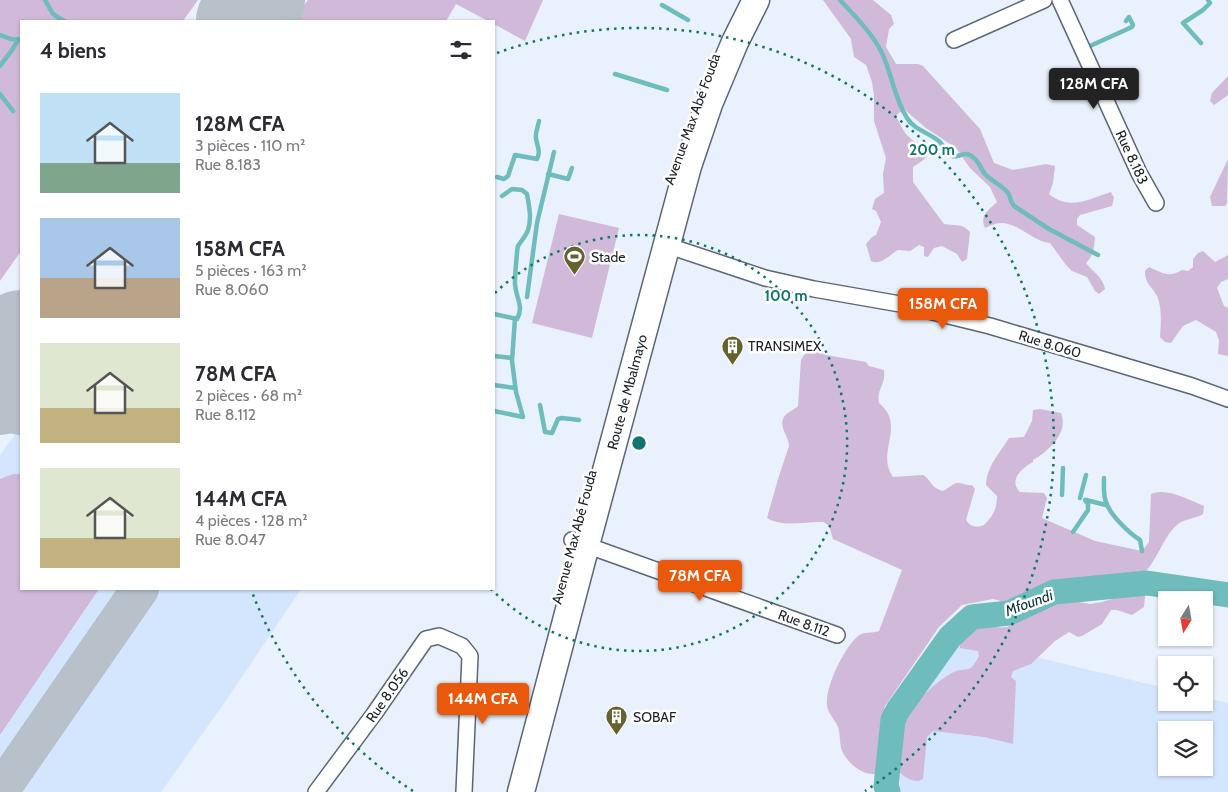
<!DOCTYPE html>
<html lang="fr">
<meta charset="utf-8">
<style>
:root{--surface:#fff;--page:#f7f7f7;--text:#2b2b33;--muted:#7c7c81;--accent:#ea580c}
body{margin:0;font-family:Cabin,sans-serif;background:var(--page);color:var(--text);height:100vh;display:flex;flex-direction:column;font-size:19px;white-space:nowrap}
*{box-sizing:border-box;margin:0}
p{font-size:16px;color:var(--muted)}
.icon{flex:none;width:28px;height:28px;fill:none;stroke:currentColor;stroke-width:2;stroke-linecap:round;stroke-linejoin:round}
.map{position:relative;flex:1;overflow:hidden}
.side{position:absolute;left:20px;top:20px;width:475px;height:570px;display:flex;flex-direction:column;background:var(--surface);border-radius:0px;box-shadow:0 1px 4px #0004}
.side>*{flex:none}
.needle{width:32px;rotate:191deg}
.tools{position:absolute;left:1158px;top:591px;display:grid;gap:10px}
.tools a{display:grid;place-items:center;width:55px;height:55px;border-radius:0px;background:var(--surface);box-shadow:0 1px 4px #0004;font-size:25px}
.price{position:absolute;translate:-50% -42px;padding:0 11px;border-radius:5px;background:var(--accent);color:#fff;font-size:16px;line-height:32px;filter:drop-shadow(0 1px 2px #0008)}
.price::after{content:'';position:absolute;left:50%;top:30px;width:15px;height:11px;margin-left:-8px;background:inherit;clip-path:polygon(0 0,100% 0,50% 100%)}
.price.current{background:#222;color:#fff}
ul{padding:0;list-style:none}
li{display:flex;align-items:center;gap:15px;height:125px;padding:0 20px}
li span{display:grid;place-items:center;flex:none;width:140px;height:100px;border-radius:0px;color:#555}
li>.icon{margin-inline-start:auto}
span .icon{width:60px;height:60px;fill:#fffc;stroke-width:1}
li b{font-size:21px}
h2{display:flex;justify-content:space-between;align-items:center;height:60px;padding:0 20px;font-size:21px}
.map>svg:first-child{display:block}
</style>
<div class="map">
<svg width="1228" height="792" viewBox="0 0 1228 792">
<rect width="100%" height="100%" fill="#e9f1fc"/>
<!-- built -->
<path fill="#d4e6fe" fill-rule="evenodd" d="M21 426V474H13L0 479V455Z
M99 589H301L225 702 161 792H0V735Z
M950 637 1166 688V702H1204V697L1228 703V792H888L886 786 893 720 898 710ZM1166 730H1204V768H1166Z"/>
<!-- green -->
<path fill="#d1b9da" d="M0 0H198L183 21H21V251L0 281Z
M308 0H543L525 41 494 24V21H488L456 4 446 21H293Z
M823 0H873L891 15 894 24 889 29 886 47 896 64H918L923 66 980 129 994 163 1013 170 1046 164 1055 166 1053 183 1049 194C1069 211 1089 199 1111 192L1114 198 1112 206 1080 215 1077 219V225L1095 237C1094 247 1094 255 1086 263 1093 272 1103 277 1105 289L1099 294 1095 291 1087 277 1072 271 1066 265 1050 243C1032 241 1019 223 1001 223 996 223 989 226 985 228 979 215 989 210 997 202L990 187 970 168 956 148 926 128 905 110 900 112 896 116C900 123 903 132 909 137 915 144 923 142 929 150 928 159 920 162 913 167V182L944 224C955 226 962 223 970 232L967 259 962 262 957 254 942 246 934 248 928 257 924 256V247L919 245 910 251 898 250C889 255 881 266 871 261L866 244 872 237 876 235 881 222 876 211 872 209 875 199 884 193 883 174 886 158 874 121V96L872 82 866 65 854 57 851 39Z
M1228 76V95L1214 105 1210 101 1212 93Z
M1228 159 1227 203 1225 206H1212L1210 197Z
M559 214 619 228 592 338 532 323Z
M1203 251 1215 262 1228 255V279L1221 282 1217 288 1224 306 1228 308V356L1218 354 1219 340 1216 332 1196 320 1183 326 1171 343 1165 342 1160 337C1161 324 1162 307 1157 296 1151 285 1145 284 1145 271L1149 267C1163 273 1168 278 1182 270L1188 271 1193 267V259L1198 253Z
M812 350 826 355 866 362 869 366 884 370C886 386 876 389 879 403 907 426 875 452 893 477L923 475C931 479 929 486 942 491 947 490 954 482 958 483 963 483 966 486 972 485L975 489 966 520C970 527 977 528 984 525 993 516 997 509 997 496L986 485C987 466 999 454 1009 438L1024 437 1032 421 1033 410 1040 409 1061 413C1069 432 1049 451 1033 460V462C1022 468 1008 480 1020 492L1044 493 1047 498 1042 518 1095 541 1142 551 1149 542 1151 494C1167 487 1189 500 1204 506L1203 514C1195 519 1184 519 1178 524 1164 535 1158 559 1145 572L1096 588H1083L1072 583H1060L1037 592 1030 593 1016 601 1009 603 993 599 962 605 939 627 885 706 878 768 875 774C861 775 848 763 842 751 839 743 841 733 837 725 834 718 827 712 827 705 825 687 844 648 858 636 864 631 872 634 879 631L902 570 833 539 829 526 824 522C806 521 783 528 767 518L778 479 789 446C789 436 778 427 784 417 787 412 794 410 798 406L801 360 804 355Z
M13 474H21V589H99L0 735V479Z
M1136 592 1143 594 1145 596 1144 607 1132 615 1117 610H1111L1102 624 1082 636 1078 637 1069 632 1055 641 1031 664 1013 671 1011 677 1016 681 1013 744 984 737 933 731 927 737 923 779C918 782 914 781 909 779 890 770 898 755 902 738 904 731 903 723 907 716 918 699 934 683 952 673 967 665 968 677 979 656L978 651 960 648 959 640 973 625C984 624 996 629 1007 627L1061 599 1090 604 1102 602Z"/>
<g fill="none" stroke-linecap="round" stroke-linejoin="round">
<!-- stream -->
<path stroke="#6ebcbc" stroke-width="4.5" d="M45 0 53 14 64 21
M840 0C855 16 872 33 882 53 892 74 894 98 907 118 914 130 930 133 940 142 944 147 946 154 953 156 961 158 964 149 974 158 979 162 981 169 985 174 991 181 1002 185 1008 193 1011 197 1010 202 1014 206L1049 229 1098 255
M662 5 688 20
M0 35 11 39 20 40
M1201 43 1183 23 1203 10 1210 3 1208 0
M1090 46 1132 27 1133 25 1129 17 1126 21
M0 66C6 57 14 50 18 39
M615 74 667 90
M0 94 13 111
M548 174 568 179 572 168
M497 177 504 179 508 176 515 155 537 159C541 151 537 146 536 138 535 133 538 127 539 121
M527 297 537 223 554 152
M494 314 517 319C525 306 514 295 515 281 515 276 517 249 518 246 521 241 526 236 528 230 532 218 529 206 527 194L522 190 512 189 502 196
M494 356 512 358
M494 385 515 388
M540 405 545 432 552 433 558 419 562 418 579 420
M494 411 523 417 516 392 512 361 515 318
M1104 478C1104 485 1103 494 1106 502 1110 515 1129 533 1140 540L1142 551
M1062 495 1063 468
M1080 498 1086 475
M1086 500 1106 505
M1073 532 1088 510V504L1085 500"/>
<!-- river -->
<path stroke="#6ebcbc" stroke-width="25" d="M888 792 886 786 893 720 898 710 950 637 972 617 1009 613 1054 592 1147 583 1228 595"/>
<!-- taxiway -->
<path stroke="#b8c0ca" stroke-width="38" d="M0 416 11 414 21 416
M0 791 140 589"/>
<!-- runway -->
<path stroke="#b8c0ca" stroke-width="94" d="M243 21 258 0
M0 367 21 337"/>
<defs>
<path id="street" d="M1060 0 1139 173 1156 203
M954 40 1044 0
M666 245 765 278 814 289 900 304 990 326 1192 386 1228 399
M572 540 837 635
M316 792 374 714 426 639 439 636 462 646 470 656 464 792"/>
<path id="highway" d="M521 792 586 545 688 166 709 104 735 42 756 0"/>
</defs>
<!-- street casing -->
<use href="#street" stroke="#5b6676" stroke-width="18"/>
<!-- highway casing -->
<use href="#highway" stroke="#5b6676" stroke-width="29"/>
<!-- street -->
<use href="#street" stroke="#fff" stroke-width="15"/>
<!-- highway -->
<use href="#highway" stroke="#fff" stroke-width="26"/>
</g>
<!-- distance rings -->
<g fill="none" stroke="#0f766e" stroke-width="2.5" stroke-dasharray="2.5 5">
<path d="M495 293A208 208 0 1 1 491 589"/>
<path d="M413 791A415 415 0 0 1 252 592M497 53A415 415 0 0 1 865 791"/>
</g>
<!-- icons -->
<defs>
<symbol id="stadium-pin" viewBox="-11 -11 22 30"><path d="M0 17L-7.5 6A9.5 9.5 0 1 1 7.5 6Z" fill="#66622f" stroke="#fff"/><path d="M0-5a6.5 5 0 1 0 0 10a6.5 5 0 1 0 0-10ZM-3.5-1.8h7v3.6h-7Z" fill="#fff"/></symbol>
<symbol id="building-pin" viewBox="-11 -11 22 30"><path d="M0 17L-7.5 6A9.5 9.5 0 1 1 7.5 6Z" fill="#66622f" stroke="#fff"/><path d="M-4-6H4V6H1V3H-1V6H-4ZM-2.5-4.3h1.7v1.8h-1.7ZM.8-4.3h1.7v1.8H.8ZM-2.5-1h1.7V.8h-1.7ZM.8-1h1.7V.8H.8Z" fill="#fff"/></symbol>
</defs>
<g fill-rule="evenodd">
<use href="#stadium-pin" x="562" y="244" width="25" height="34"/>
<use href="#building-pin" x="720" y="334" width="25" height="34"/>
<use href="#building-pin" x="604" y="704" width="25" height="34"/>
</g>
<g text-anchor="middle" stroke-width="5" stroke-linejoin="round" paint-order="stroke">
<!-- street labels -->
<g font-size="14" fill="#1d2128" stroke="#fff">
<text transform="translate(692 119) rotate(-70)" y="5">Avenue Max Abé Fouda</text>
<text transform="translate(1132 157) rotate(65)" y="5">Rue 8.183</text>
<text transform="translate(1050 344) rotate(17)" y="5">Rue 8.060</text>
<text transform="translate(627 392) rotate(-75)" y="5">Route de Mbalmayo</text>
<text transform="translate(574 537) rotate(-75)" y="5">Avenue Max Abé Fouda</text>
<text transform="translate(804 623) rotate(20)" y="5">Rue 8.112</text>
<text transform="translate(387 695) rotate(-55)" y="5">Rue 8.056</text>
</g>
<!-- poi labels -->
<g font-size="14" fill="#1d2128" stroke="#fff" text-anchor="start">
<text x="591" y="262">Stade</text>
<text x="748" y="351">TRANSIMEX</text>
<text x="633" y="722">SOBAF</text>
</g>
<!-- water labels -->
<g font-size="15" font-style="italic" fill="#0b3333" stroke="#fff">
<text transform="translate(1029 603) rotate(-20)" y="5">Mfoundi</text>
</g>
</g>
<circle cx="639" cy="443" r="8" fill="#0f766e" stroke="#fff" stroke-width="2.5"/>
<g font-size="15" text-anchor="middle" font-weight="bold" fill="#0f766e" stroke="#fff" stroke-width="5" stroke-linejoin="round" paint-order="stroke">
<text x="932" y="155">200 m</text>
<text x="786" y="301">100 m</text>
</g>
</svg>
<div class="tools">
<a><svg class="needle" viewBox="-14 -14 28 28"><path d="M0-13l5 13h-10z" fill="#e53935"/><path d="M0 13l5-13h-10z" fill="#7c7c81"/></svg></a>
<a><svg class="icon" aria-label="locate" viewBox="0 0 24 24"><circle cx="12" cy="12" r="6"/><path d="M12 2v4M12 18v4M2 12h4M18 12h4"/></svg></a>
<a><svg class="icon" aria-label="layers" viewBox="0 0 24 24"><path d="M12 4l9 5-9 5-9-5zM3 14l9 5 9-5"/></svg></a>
</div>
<b class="price current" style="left:1094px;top:110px">128M CFA</b>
<b class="price" style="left:943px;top:330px">158M CFA</b>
<b class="price" style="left:700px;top:602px">78M CFA</b>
<b class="price" style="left:483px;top:725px">144M CFA</b>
<section class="side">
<h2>4 biens<svg class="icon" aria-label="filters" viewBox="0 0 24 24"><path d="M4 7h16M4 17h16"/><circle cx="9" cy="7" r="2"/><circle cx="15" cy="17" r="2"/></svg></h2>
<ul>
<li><span style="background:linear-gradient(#bfe0f5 70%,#7fa58c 0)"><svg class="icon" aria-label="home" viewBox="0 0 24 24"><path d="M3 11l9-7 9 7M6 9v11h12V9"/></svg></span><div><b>128M CFA</b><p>3 pièces · 110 m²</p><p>Rue 8.183</p></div></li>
<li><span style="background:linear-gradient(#a9c7e8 60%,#b9a48a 0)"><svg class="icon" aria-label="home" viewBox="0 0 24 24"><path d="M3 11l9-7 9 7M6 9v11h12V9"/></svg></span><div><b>158M CFA</b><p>5 pièces · 163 m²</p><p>Rue 8.060</p></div></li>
<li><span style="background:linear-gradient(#dfe7d0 65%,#c2b280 0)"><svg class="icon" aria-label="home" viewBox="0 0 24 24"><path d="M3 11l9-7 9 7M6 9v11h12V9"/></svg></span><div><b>78M CFA</b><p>2 pièces · 68 m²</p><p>Rue 8.112</p></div></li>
<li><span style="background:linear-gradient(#dfe7d0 70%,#c2b280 0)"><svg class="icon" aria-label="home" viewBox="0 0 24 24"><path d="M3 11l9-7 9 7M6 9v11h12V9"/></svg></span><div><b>144M CFA</b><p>4 pièces · 128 m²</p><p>Rue 8.047</p></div></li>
</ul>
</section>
</div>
